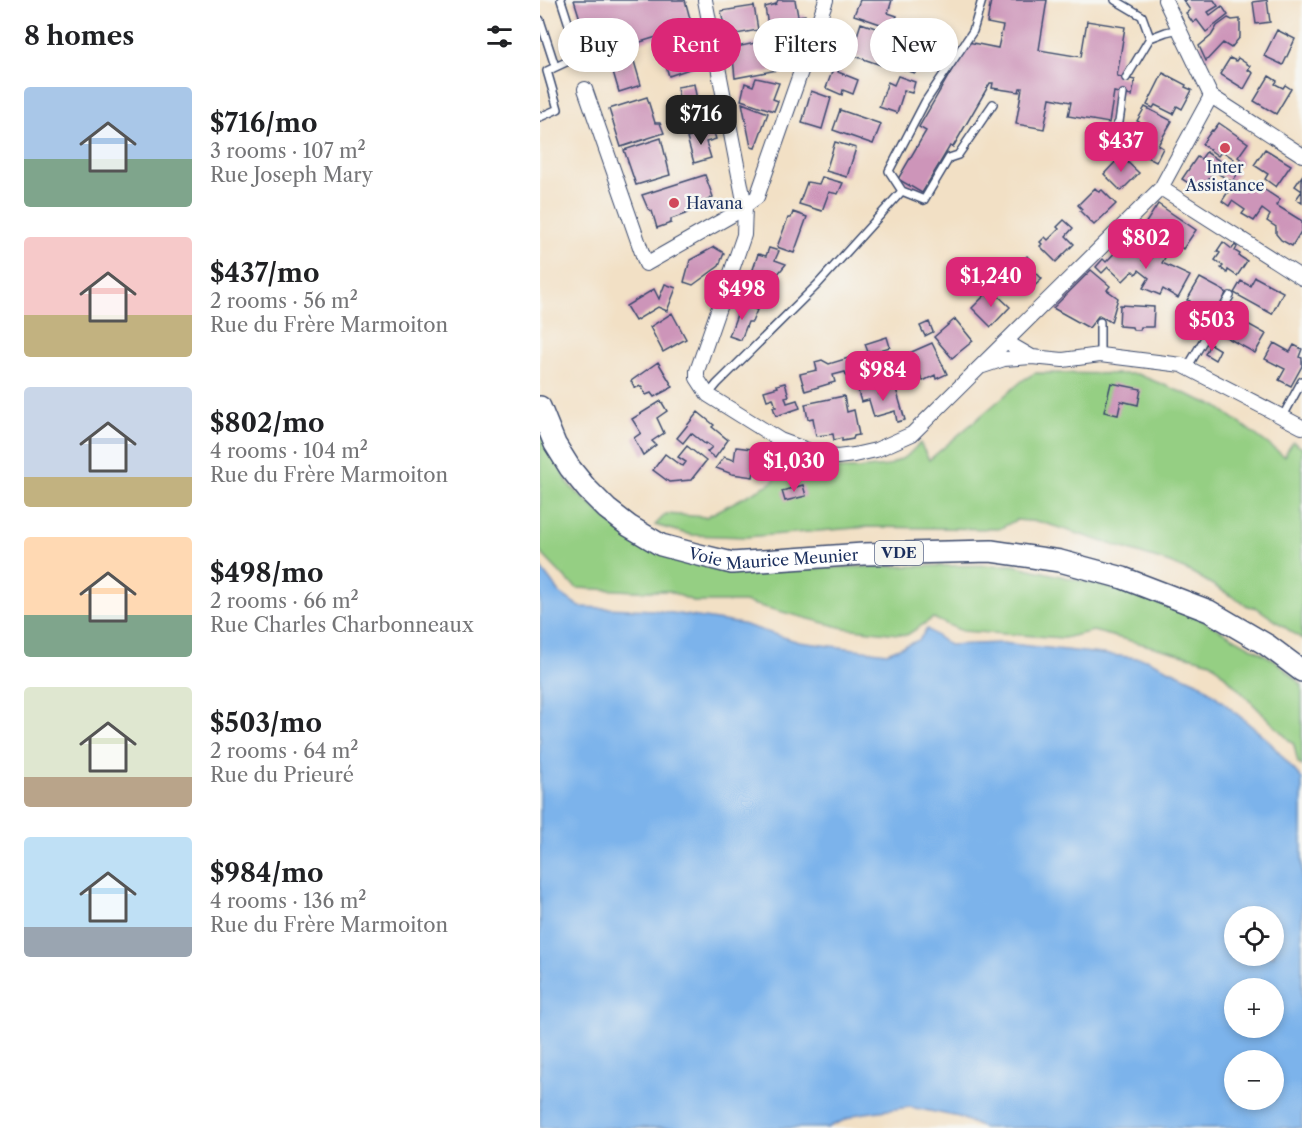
<!DOCTYPE html>
<meta charset="utf-8">
<style>
:root{--surface:#fff;--page:#f2f2f2;--text:#202124;--muted:#757577;--accent:#db2777}
body{margin:0;font-family:"Libre Caslon Text",serif;background:var(--page);color:var(--text);height:100vh;display:flex;flex-direction:column;font-size:22px;white-space:nowrap}
*{box-sizing:border-box;margin:0}
p{font-size:20px;color:var(--muted)}
.icon{flex:none;width:33px;height:33px;fill:none;stroke:currentColor;stroke-width:2;stroke-linecap:round;stroke-linejoin:round}
.map{position:relative;flex:1;overflow:hidden}
.panel{display:flex;flex-direction:column;background:var(--surface);width:540px}
.panel>*{flex:none}
.top-card{position:absolute;left:18px;top:18px;width:570px;height:54px;display:flex;gap:12px}
.buttons{position:absolute;left:684px;top:906px;display:grid;gap:12px}
.buttons a{display:grid;place-items:center;width:60px;height:60px;border-radius:50%;background:var(--surface);box-shadow:0 3px 9px #0003;font-size:30px}
.price{position:absolute;translate:-50% -51px;padding:0 14px;border-radius:12px;background:var(--accent);color:#fff;font-size:20px;line-height:39px;filter:drop-shadow(0 2px 3px #0008)}
.price::after{content:'';position:absolute;left:50%;top:36px;width:18px;height:14px;margin-left:-9px;background:inherit;clip-path:polygon(0 0,100% 0,50% 100%)}
.price.on{background:#222;color:#fff}
ul{padding:0;list-style:none}
li{display:flex;align-items:center;gap:18px;height:150px;padding:0 24px}
li span{display:grid;place-items:center;flex:none;width:168px;height:120px;border-radius:6px;color:#555}
li>.icon{margin-inline-start:auto}
span .icon{width:72px;height:72px;fill:#fffc;stroke-width:1}
li b{font-size:26px}
h2{display:flex;justify-content:space-between;align-items:center;height:72px;padding:0 24px;font-size:26px}
.chip{padding:0 21px;border-radius:27px;background:var(--surface);box-shadow:0 3px 9px #0003;font-size:21px;line-height:54px}
.chip.on{background:var(--accent);color:#fff}
main{display:flex;flex:1;min-height:0}
.map>svg:first-child{display:block}
</style>
<main>
<section class="panel">
<h2>8 homes<svg class="icon" aria-label="filters" viewBox="0 0 24 24"><path d="M4 7h16M4 17h16"/><circle cx="9" cy="7" r="2"/><circle cx="15" cy="17" r="2"/></svg></h2>
<ul>
<li><span style="background:linear-gradient(#a9c7e8 60%,#7fa58c 0)"><svg class="icon" aria-label="home" viewBox="0 0 24 24"><path d="M3 11l9-7 9 7M6 9v11h12V9"/></svg></span><div><b>$716/mo</b><p>3 rooms · 107 m²</p><p>Rue Joseph Mary</p></div></li>
<li><span style="background:linear-gradient(#f6c9c9 65%,#c2b280 0)"><svg class="icon" aria-label="home" viewBox="0 0 24 24"><path d="M3 11l9-7 9 7M6 9v11h12V9"/></svg></span><div><b>$437/mo</b><p>2 rooms · 56 m²</p><p>Rue du Frère Marmoiton</p></div></li>
<li><span style="background:linear-gradient(#c9d6e8 75%,#c2b280 0)"><svg class="icon" aria-label="home" viewBox="0 0 24 24"><path d="M3 11l9-7 9 7M6 9v11h12V9"/></svg></span><div><b>$802/mo</b><p>4 rooms · 104 m²</p><p>Rue du Frère Marmoiton</p></div></li>
<li><span style="background:linear-gradient(#ffd9b3 65%,#7fa58c 0)"><svg class="icon" aria-label="home" viewBox="0 0 24 24"><path d="M3 11l9-7 9 7M6 9v11h12V9"/></svg></span><div><b>$498/mo</b><p>2 rooms · 66 m²</p><p>Rue Charles Charbonneaux</p></div></li>
<li><span style="background:linear-gradient(#dfe7d0 75%,#b9a48a 0)"><svg class="icon" aria-label="home" viewBox="0 0 24 24"><path d="M3 11l9-7 9 7M6 9v11h12V9"/></svg></span><div><b>$503/mo</b><p>2 rooms · 64 m²</p><p>Rue du Prieuré</p></div></li>
<li><span style="background:linear-gradient(#bfe0f5 75%,#9aa5b1 0)"><svg class="icon" aria-label="home" viewBox="0 0 24 24"><path d="M3 11l9-7 9 7M6 9v11h12V9"/></svg></span><div><b>$984/mo</b><p>4 rooms · 136 m²</p><p>Rue du Frère Marmoiton</p></div></li>
</ul>
</section>
<div class="map">
<svg width="762" height="1128" viewBox="0 0 762 1128">
<rect width="100%" height="100%" fill="#f6f6f2"/>
<filter id="ink" filterUnits="userSpaceOnUse"><feTurbulence type="fractalNoise" baseFrequency=".0167" numOctaves="2"/><feDisplacementMap in="SourceGraphic" scale="12" xChannelSelector="R" yChannelSelector="G"/><feConvolveMatrix kernelMatrix="1 2 1 2 8 2 1 2 1" color-interpolation-filters="sRGB"/></filter>
<filter id="wash" filterUnits="userSpaceOnUse"><feTurbulence type="fractalNoise" baseFrequency=".008" numOctaves="4" result="noise"/><feDisplacementMap in="SourceGraphic" scale="24" xChannelSelector="R" yChannelSelector="G"/><feGaussianBlur stdDeviation="1.35" result="paint"/><feColorMatrix in="noise" values="0 0 0 0 0 0 0 0 0 0 0 0 0 0 0 0 0 1.4 0 .05"/><feComposite in="paint" operator="in"/></filter>
<g filter="url(#wash)">
<rect width="100%" height="100%" fill="#f2e0c5"/>
<!-- green -->
<path fill="#95cf83" stroke="#587f70" stroke-width="1.5" d="M495 373 597 374 678 407 744 456 753 442 762 448V639L717 608 708 606 651 572 630 563 501 522 476 520 459 529 327 527 206 537 151 535 115 525 126 514 166 517 231 483 251 461 254 456 277 464 286 469H316L348 466 367 456 380 443 389 460 483 380Z
M0 433 30 486 82 533 209 571 308 567 473 565 628 601 736 661 762 685V766L758 763 754 745 671 662 553 631 524 638 422 631 393 618 367 635 304 628 204 602H155L129 591H96L37 588 26 579 0 552Z"/>
<!-- water -->
<path fill="#7bb3eb" stroke="#4b71a4" stroke-width="1.5" fill-rule="evenodd" d="M0 567 20 593 40 607 113 610 202 624 259 642 347 653 379 640 387 629 409 645 462 643 606 659 661 684 727 739 762 779V1128H443L419 1117 370 1107 318 1114 287 1128H0ZM734 916V956H694V916ZM734 988V1028H694V988ZM734 1060V1100H694V1060Z"/>
<g id="blocks">
<!-- building -->
<path fill="#cd95b9" d="M34 0H145L152 26 52 57Z
M238 0H255L258 16 265 15V23L229 32 225 7 236 4Z
M320 0H352L348 13 357 16 352 28 314 15Z
M451 0H507L499 50 541 57 547 21 585 27 577 76 595 80 592 96 574 92 569 123 528 116 531 102 510 98 504 129 476 124 482 88H480L479 92 452 88 453 83H450L413 147 410 146 382 193 358 179 386 131 379 127 428 42 458 48 463 26 447 23Z
M643 0H674L678 6 668 12 670 15 682 6 688 15 666 32 657 20 653 23 646 13 650 10Z
M727 0 730 22 716 24 713 2Z
M214 6 218 30 186 36 181 11Z
M688 18 692 20 700 19V37L691 48 683 43 666 61 659 46 671 36 677 26Z
M321 23 347 32 341 48 346 50 341 65 297 50 301 37 315 42Z
M737 30 755 39 743 65 724 56Z
M145 35 155 67 129 76 119 44Z
M238 38 243 69 195 78 192 48Z
M365 39 384 46 375 73 356 67Z
M91 51 101 85 79 92 69 58Z
M690 58 696 61 698 58 710 66 708 70 713 73 704 89 680 74Z
M295 64 300 66 298 72 318 80 313 94 303 90 302 95 286 88Z
M623 73 646 85 645 87 652 90 642 109 637 106 633 114 615 105 613 108 607 105Z
M358 76 375 82 372 93 364 91 357 113 339 107 348 82 354 85Z
M729 76 737 81 735 84 743 88 745 85 751 89 736 114 714 101Z
M216 78 239 83 233 99 238 101 234 111 201 100 205 83 213 86Z
M154 84 159 111 142 115 137 87Z
M271 91 291 98 282 129 262 123Z
M107 97 115 123H120L124 133 81 147 69 109Z
M202 103 228 113 215 148 211 147Z
M605 107 632 121 618 145 623 148 616 162 599 153 604 144 590 137 596 126 602 130 605 125 597 121Z
M300 110 341 124 333 144 293 130Z
M679 123 708 143 698 157 703 161 699 167 692 162 694 159 682 151 678 156 662 144 672 130 673 131Z
M173 130 176 139 166 142 171 158 154 163 147 138Z
M121 138 130 175 96 185 84 150Z
M295 142 316 148 307 177 286 171Z
M725 149 751 165 736 187 725 179 728 174 714 165Z
M666 152 698 173 692 182 674 171 663 188 655 183 653 186 642 179 657 157 661 159Z
M581 156 599 173 581 191 564 174Z
M165 175 173 197 145 214 131 219V223L117 228 112 211 108 209 102 195Z
M762 176V203L756 199 762 191 755 186Z
M282 177 303 183 298 194 289 192 282 211 259 204 267 182 279 184Z
M702 183 716 192 719 186 740 200 736 205 762 221V230L752 246 741 240 736 234V227L727 221 730 215 722 209 714 221 702 214 705 210 692 201 689 206 682 201 691 187 697 191Z
M555 188 559 192 562 190 576 204 554 225 540 211 542 209 538 205Z
M618 204 656 230 643 249 605 224Z
M253 212 267 217 254 253 237 247 248 218H251Z
M524 220 533 228 526 236 534 244 516 262 500 246 502 244 500 242 505 237 508 240 519 229 517 227Z
M585 242 603 258 602 260 606 264 620 249 627 254 622 263 650 276 638 298 623 289 620 295 603 288 609 278 599 270 596 274 593 271 583 281 568 267 562 273 556 267 563 259 566 262Z
M683 242 692 249 695 245 697 247 695 251 700 254 699 256 707 261 697 276 688 270 687 273 681 268 683 266 675 260 680 253 677 251Z
M174 247 184 253 179 266 153 285 144 282 150 260Z
M229 248 239 251 235 260 246 264 237 275 231 273 222 296 206 291 218 254 226 256Z
M487 256 495 265 492 268 502 279 487 293 469 274Z
M551 270 570 286 567 290 578 298 571 322 559 315 549 328 513 308Z
M715 277 743 292 732 314 694 293 701 281 710 286Z
M660 278 686 292 684 298 685 299 676 316 674 315 671 320 646 307 650 301 647 300Z
M125 284 136 288 127 311 118 307 95 321 86 306 114 289 119 299Z
M451 289 470 307 451 327 432 308Z
M201 304 217 310 212 322H208L201 340 189 336Z
M580 305 614 307 613 327H601L600 330H593L592 327 579 326Z
M687 309 697 314 695 317 726 334 715 353 675 331Z
M132 313 146 339 123 352 110 327Z
M415 319 433 341 412 358 394 337Z
M389 322 393 332 385 336 380 326Z
M347 337 350 347 340 350 346 370 309 382 305 372 293 375 295 382 265 391 260 374 277 370 275 362 282 360 289 364 328 352 325 344Z
M392 343 407 374 396 379 395 375 383 381 380 375 377 376 367 354Z
M734 343 750 352 754 345 762 349 759 357 762 358V366L751 386 739 380 745 369 725 359Z
M670 344 680 350 675 360 665 354Z
M118 362 133 387 114 397 111 393 106 395 101 386 95 388 91 381Z
M245 383 249 396 245 397 247 403 257 400 260 408 236 416 233 407H236L233 398 227 400 224 391 238 387 237 385Z
M571 383 601 389 598 405 581 401 578 415 564 412Z
M337 386 339 394 356 389 365 420 357 422 355 411 334 417 329 400 321 402 318 391Z
M304 396 307 412 314 410 319 435 314 436 313 439 302 441V438L294 440 293 434 276 436 273 418 268 419 265 404Z
M121 401 127 411 117 418 124 433 112 441 116 445 103 455 94 438 101 433 92 419Z
M158 412 174 425 172 427 188 440 175 458 167 452 172 447 166 443 165 444 151 433 143 443 137 438Z
M147 446 166 461 151 480 129 482 113 470 125 454 140 465 143 466 146 462 138 457Z
M196 447 212 449V454L228 456 226 468 215 466 213 477 192 474 176 468 184 457 194 460Z
M263 485 266 496 245 501 242 491Z"/>
</g>
</g>
<g filter="url(#ink)">
<use href="#blocks" fill-opacity="0" stroke="#3b4a6d" stroke-width="1.5"/>
<g fill="none" stroke-linecap="round" stroke-linejoin="round">
<defs>
<path id="lane" d="M575 0 602 16 610 38
M0 20 15 66
M586 78 610 38 626 32 639 29
M0 117 18 109 7 71 39 56 21 0
M569 137 579 122 583 94
M362 191 349 171 385 102 433 31 442 0
M560 355V322
M647 368 690 296
M168 395 177 384 277 285 362 191 384 200 409 158 418 155 453 104
M743 416 762 381"/>
<path id="street" d="M165 0 205 206 204 235 157 371V378L168 395 240 440 270 451 297 457 314 455 336 450 372 434 621 188 671 96 625 0
M45 89 106 264 192 215 217 197 286 0
M671 96 762 155
M621 188 762 278
M468 339 473 346 492 357 523 360 560 355 642 365 762 427
M443 366 464 359 491 357"/>
<g id="primary">
<path id="s1" d="M0 407 15 444 30 468 47 489 67 509 89 526 121 545 155 554 192 563 323 554 451 551 520 561 583 578 669 611 727 645 762 671"/>
</g>
</defs>
<!-- lane casing -->
<use href="#lane" stroke="#3b4a6d" stroke-width="10"/>
<!-- street casing -->
<use href="#street" stroke="#3b4a6d" stroke-width="16"/>
<!-- primary casing -->
<use href="#primary" stroke="#3b4a6d" stroke-width="24"/>
<!-- lane -->
<use href="#lane" stroke="#fff" stroke-width="7"/>
<!-- street -->
<use href="#street" stroke="#fff" stroke-width="14"/>
<!-- primary -->
<use href="#primary" stroke="#fff" stroke-width="21"/>
</g>
</g>
<!-- markers -->
<g fill="#d1495b" stroke="#f6f6f2" stroke-width="2">
<circle cx="685" cy="148" r="6"/>
<circle cx="134" cy="203" r="6"/>
</g>
<g text-anchor="middle" stroke-width="5" stroke-linejoin="round" paint-order="stroke">
<!-- shield labels -->
<rect fill="#f6f6f2" stroke="#5d6b8a" stroke-width="1.5" x="335" y="541" width="48" height="24" rx="4.5"/>
<g font-size="15" font-weight="bold" fill="#1b2f5e">
<text x="359" y="558">VDE</text>
</g>
<!-- poi labels -->
<g font-size="16" fill="#1b2f5e" stroke="#f6f6f2">
<text x="685" y="173">Inter<tspan x="685" dy="18">Assistance</tspan></text>
<text x="146" y="209" text-anchor="start">Havana</text>
</g>
<!-- street labels -->
<g font-size="16" fill="#1b2f5e" stroke="#f6f6f2">
<text dy="6" stroke="none"><textPath href="#s1" startOffset="303">Voie Maurice Meunier</textPath></text>
</g>
</g>
</svg>
<div class="buttons">
<a><svg class="icon" aria-label="locate" viewBox="0 0 24 24"><circle cx="12" cy="12" r="6"/><path d="M12 2v4M12 18v4M2 12h4M18 12h4"/></svg></a>
<a>+</a>
<a>−</a>
</div>
<b class="price on" style="left:161px;top:146px">$716</b>
<b class="price" style="left:581px;top:173px">$437</b>
<b class="price" style="left:606px;top:270px">$802</b>
<b class="price" style="left:451px;top:308px">$1,240</b>
<b class="price" style="left:202px;top:321px">$498</b>
<b class="price" style="left:672px;top:352px">$503</b>
<b class="price" style="left:343px;top:402px">$984</b>
<b class="price" style="left:254px;top:493px">$1,030</b>
<div class="top-card">
<a class="chip">Buy</a>
<a class="chip on">Rent</a>
<a class="chip">Filters</a>
<a class="chip">New</a>
</div>
</div>
</main>
